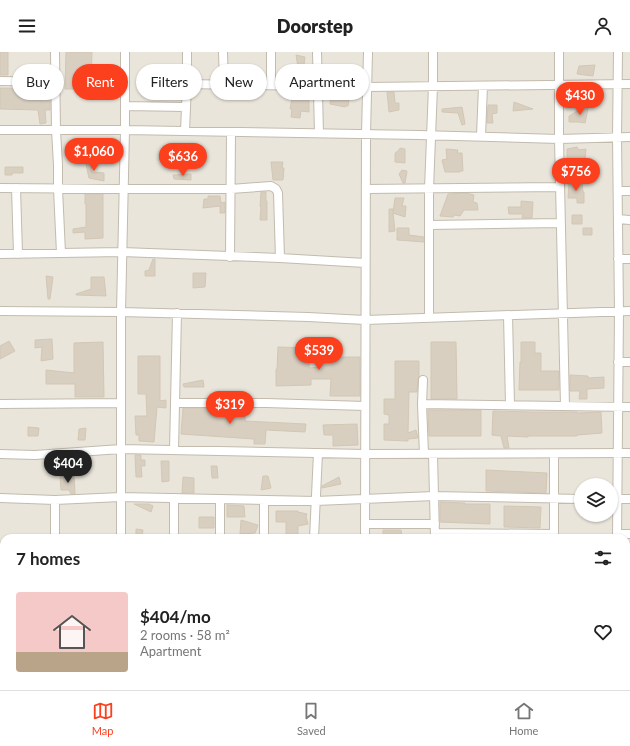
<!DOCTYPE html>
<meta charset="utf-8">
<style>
:root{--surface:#fff;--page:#f2f2f2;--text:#222;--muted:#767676;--line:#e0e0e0;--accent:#fc3f1d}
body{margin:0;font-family:Lato,sans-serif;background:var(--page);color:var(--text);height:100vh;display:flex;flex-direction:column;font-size:15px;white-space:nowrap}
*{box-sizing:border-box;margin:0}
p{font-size:13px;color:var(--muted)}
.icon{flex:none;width:22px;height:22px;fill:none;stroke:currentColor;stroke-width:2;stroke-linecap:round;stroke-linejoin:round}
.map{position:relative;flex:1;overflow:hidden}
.panel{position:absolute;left:0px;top:482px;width:630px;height:156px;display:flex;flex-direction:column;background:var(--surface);border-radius:12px 12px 0 0;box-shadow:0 1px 3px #0004}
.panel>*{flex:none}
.hud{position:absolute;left:12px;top:12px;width:400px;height:36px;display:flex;gap:8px}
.tools{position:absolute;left:574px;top:426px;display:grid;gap:8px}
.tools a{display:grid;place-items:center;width:44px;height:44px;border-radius:50%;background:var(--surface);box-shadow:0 1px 3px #0004;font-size:20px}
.price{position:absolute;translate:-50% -34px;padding:0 9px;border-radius:14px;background:var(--accent);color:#fff;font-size:13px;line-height:26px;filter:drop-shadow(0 1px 2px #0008)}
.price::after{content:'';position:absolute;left:50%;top:24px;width:12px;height:9px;margin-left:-6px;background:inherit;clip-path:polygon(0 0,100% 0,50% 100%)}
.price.current{background:#222;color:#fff}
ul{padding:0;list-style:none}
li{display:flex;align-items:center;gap:12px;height:100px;padding:0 16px}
li span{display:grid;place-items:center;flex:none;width:112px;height:80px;border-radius:4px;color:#555}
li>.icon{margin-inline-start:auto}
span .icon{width:48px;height:48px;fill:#fffc;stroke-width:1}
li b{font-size:17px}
h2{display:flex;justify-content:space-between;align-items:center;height:48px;padding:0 16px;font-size:17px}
.pill{padding:0 14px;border-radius:18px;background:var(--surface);box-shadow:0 1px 3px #0004;font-size:14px;line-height:36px}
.pill.current{background:var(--accent);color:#fff}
header{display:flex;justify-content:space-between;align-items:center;height:52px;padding:0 16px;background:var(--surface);font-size:18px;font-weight:800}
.dock{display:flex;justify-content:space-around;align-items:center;height:56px;border-top:1px solid var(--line);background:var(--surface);font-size:11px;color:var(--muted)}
.dock a{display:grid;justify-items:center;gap:2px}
.dock .current{color:var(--accent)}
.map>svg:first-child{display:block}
</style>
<header><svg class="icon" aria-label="menu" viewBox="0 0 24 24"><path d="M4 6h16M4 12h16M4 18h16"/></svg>Doorstep<svg class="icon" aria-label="person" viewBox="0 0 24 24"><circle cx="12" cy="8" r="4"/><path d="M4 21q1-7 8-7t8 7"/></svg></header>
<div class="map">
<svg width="630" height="638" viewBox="0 0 630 638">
<rect width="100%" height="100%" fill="#f6f3ec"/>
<!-- residential -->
<path fill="#eae5da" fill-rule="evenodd" d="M0 0H630V638H0ZM581 433H611V463H581ZM4 486H626V634H4Z"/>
<!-- building -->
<path fill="#d8cfc1" stroke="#d3c7b4" d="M0 0H8V23H0Z
M66 0H92L91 37H65Z
M296 3 305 5 304 13 305 28H300Z
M595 13 593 24 577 22 579 14Z
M0 36 50 37V58H45L46 71 40 72 38 58 0 57Z
M297 39 309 40V60L301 59 300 66 291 65 292 57H290L292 46 297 48Z
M344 40H350L348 54H345V55L330 52 331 43 343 44Z
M387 40H394L395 51H399V58L389 60Z
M514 50 533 57 513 59Z
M589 52 585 71 579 70H569V64Z
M488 53H497V61L492 62 493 71H487Z
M462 55 465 72 462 73 458 61 442 60V57Z
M74 94 81 109 75 111 68 97Z
M577 95 579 98 586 97 585 107H567V97Z
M400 96 405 97V111L395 110V101L399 98Z
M446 97 458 98 457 101H462L463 119H460V120H445L442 108 447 107Z
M91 107 92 120 104 121V129L89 126 85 108Z
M271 110H283L282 116H284L283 128H273Z
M5 115H23V121H12V123H5Z
M402 118 407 119 405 131H403L399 122Z
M191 122V128L174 127 173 123Z
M579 129 582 131 583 140H584V151H577V146H568L569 131Z
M261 140H266V149H267V168H260L261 155H260Z
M466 141 474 143 473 150 477 151 478 158H464L460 164 454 163 453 165 440 164 448 142Z
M85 142H103V186L85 187V180L73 181V177L86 175V152H85Z
M208 144H220L221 151 225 150V161H220V154L203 156 204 147H208Z
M395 146H404L402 154H406L405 165 393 161 395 179 389 180V157H393V160Z
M521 149 533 150 532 166H522L523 162H509L508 155H521Z
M572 163H582V172H572Z
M397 176H409V183L424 185V190L397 188Z
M583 176H592V183H583Z
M153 207H155V224H145V219L149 218Z
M193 221H206L205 235 193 236Z
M46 224 53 225 50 247H48Z
M91 225H104L106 244 76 243V242L91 237Z
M52 287 53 307 41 309 42 295 35 296V288Z
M9 289 15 299 0 307V294Z
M103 290 104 345H75V332H46V318L74 321V291Z
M431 290H456L457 347H431Z
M521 290H535V301H541V319H559V338H519L520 310H521Z
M278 295 310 296 309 316 321 315V305H360V344H330L331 327H311V333L276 334V317H277Z
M138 304H160V349L166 348V356L157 355 154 390 139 389V383H136L135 364H147L146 342H138Z
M395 309H419V325L418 328 417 340H409L408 381 416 378 418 386 408 387V389L384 388V372H389V363L384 362V347H395Z
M570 323 588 324V326L604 325V336L587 337V347H579L580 339H570Z
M203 328 204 335H184L183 332Z
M183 356H205L245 360V369L306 372 305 380 266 378 265 392H254V387L181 382Z
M428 358H481V384H429Z
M493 359 534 360H577V361L601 360 602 381 577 383V384H528V385L507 384 509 396H504L501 384 492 383Z
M357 372 358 393 333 394V383H324L323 373Z
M28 375 39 376 38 384H28Z
M86 376 85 388H78L79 377Z
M135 403H141V408H145V414H141L142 425H136Z
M161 409H169V429L162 430Z
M211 414H217L218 426H212Z
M486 418 547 421 546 441 486 439Z
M74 423 75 442H71L69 438H61L60 424Z
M263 424H268L271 436 261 438Z
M183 425 194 426V441H182Z
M339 425 341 432 322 436V434Z
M440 450 465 451V452H490V472L440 470Z
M134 452H149L153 454 151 460Z
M227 453 244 454 245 465H227Z
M504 454 541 455 540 476 504 475Z
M276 459H298V460L307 462 306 465 308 472 298 474V484L286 485V470H276Z
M199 465H214V476H199Z
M241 468 258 473 255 481 240 482Z
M136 477 143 478 142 486H136Z
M383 478H401L402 486H383Z"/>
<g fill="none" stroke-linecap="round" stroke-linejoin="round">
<defs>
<path id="minor" d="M55 0 56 78 58 113V137L61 201
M223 0 224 33
M271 0V33
M317 0 319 81
M559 0V87L565 354
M0 29 55 30
M187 32 367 35 630 32
M125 54 186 55
M0 78H125L419 83 559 87 630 85
M185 79 187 32V0
M481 84 483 34
M0 136 124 137H231L271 134 276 137 278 141 280 206
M16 136 18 202
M366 137 560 135
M618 139H630
M618 167 630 168
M429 173 560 171
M0 202 122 200 280 206 365 211
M230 205 231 80
M618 207H630
M0 259 121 260 308 265 365 268 630 259
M508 263 510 353
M429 265V137L433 34V0
M618 310H630
M423 328 422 352 424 402
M175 351H266L365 354
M0 352 121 351
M422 352 630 355
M174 398 177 261
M0 402 35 403 121 397 365 402 630 401
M433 402 435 485
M554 402V486
M0 446 55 448 121 445 316 449 434 444 581 447
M174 446V486
M611 447H630
M55 448V486
M264 448V486
M365 472H435
M435 481 554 482
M617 482H630
M121 486V260L125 78V0
M220 486V447
M314 486 318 401
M365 486 366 82 368 0
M617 486 619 259 617 85 618 0
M0 516H4
M0 561H4
M266 634 267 638
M310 634 311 638
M434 634V638
M555 634V638
M55 638V634
M119 638V634
M186 638V634
M365 638V634
M614 638V634"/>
</defs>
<!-- minor casing -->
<use href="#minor" stroke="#c2bbae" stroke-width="10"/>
<!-- minor -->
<use href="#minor" stroke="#fff" stroke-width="8"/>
</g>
</svg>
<div class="tools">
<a><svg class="icon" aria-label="layers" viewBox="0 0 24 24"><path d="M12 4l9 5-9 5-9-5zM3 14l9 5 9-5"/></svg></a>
</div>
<b class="price" style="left:580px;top:64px">$430</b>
<b class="price" style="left:94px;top:120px">$1,060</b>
<b class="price" style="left:183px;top:125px">$636</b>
<b class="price" style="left:576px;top:140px">$756</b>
<b class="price" style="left:319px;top:319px">$539</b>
<b class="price" style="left:230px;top:373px">$319</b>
<b class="price current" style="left:68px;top:432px">$404</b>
<div class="hud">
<a class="pill">Buy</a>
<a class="pill current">Rent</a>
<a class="pill">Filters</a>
<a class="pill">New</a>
<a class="pill">Apartment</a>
</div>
<section class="panel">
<h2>7 homes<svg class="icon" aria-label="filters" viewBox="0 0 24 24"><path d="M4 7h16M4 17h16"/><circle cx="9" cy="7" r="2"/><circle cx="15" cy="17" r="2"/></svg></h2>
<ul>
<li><span style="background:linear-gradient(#f6c9c9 75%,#b9a48a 0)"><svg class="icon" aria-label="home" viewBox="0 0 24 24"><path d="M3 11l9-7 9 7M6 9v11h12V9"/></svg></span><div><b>$404/mo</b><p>2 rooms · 58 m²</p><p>Apartment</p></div><svg class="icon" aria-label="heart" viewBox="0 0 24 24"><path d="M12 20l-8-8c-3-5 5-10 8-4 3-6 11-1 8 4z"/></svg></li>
</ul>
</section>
</div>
<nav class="dock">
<a class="current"><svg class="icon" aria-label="map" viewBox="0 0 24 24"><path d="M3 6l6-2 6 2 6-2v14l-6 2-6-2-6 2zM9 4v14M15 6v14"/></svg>Map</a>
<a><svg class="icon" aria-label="saved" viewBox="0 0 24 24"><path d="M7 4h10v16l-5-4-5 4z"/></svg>Saved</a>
<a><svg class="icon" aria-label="home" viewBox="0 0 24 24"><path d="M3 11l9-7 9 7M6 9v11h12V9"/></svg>Home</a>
</nav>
